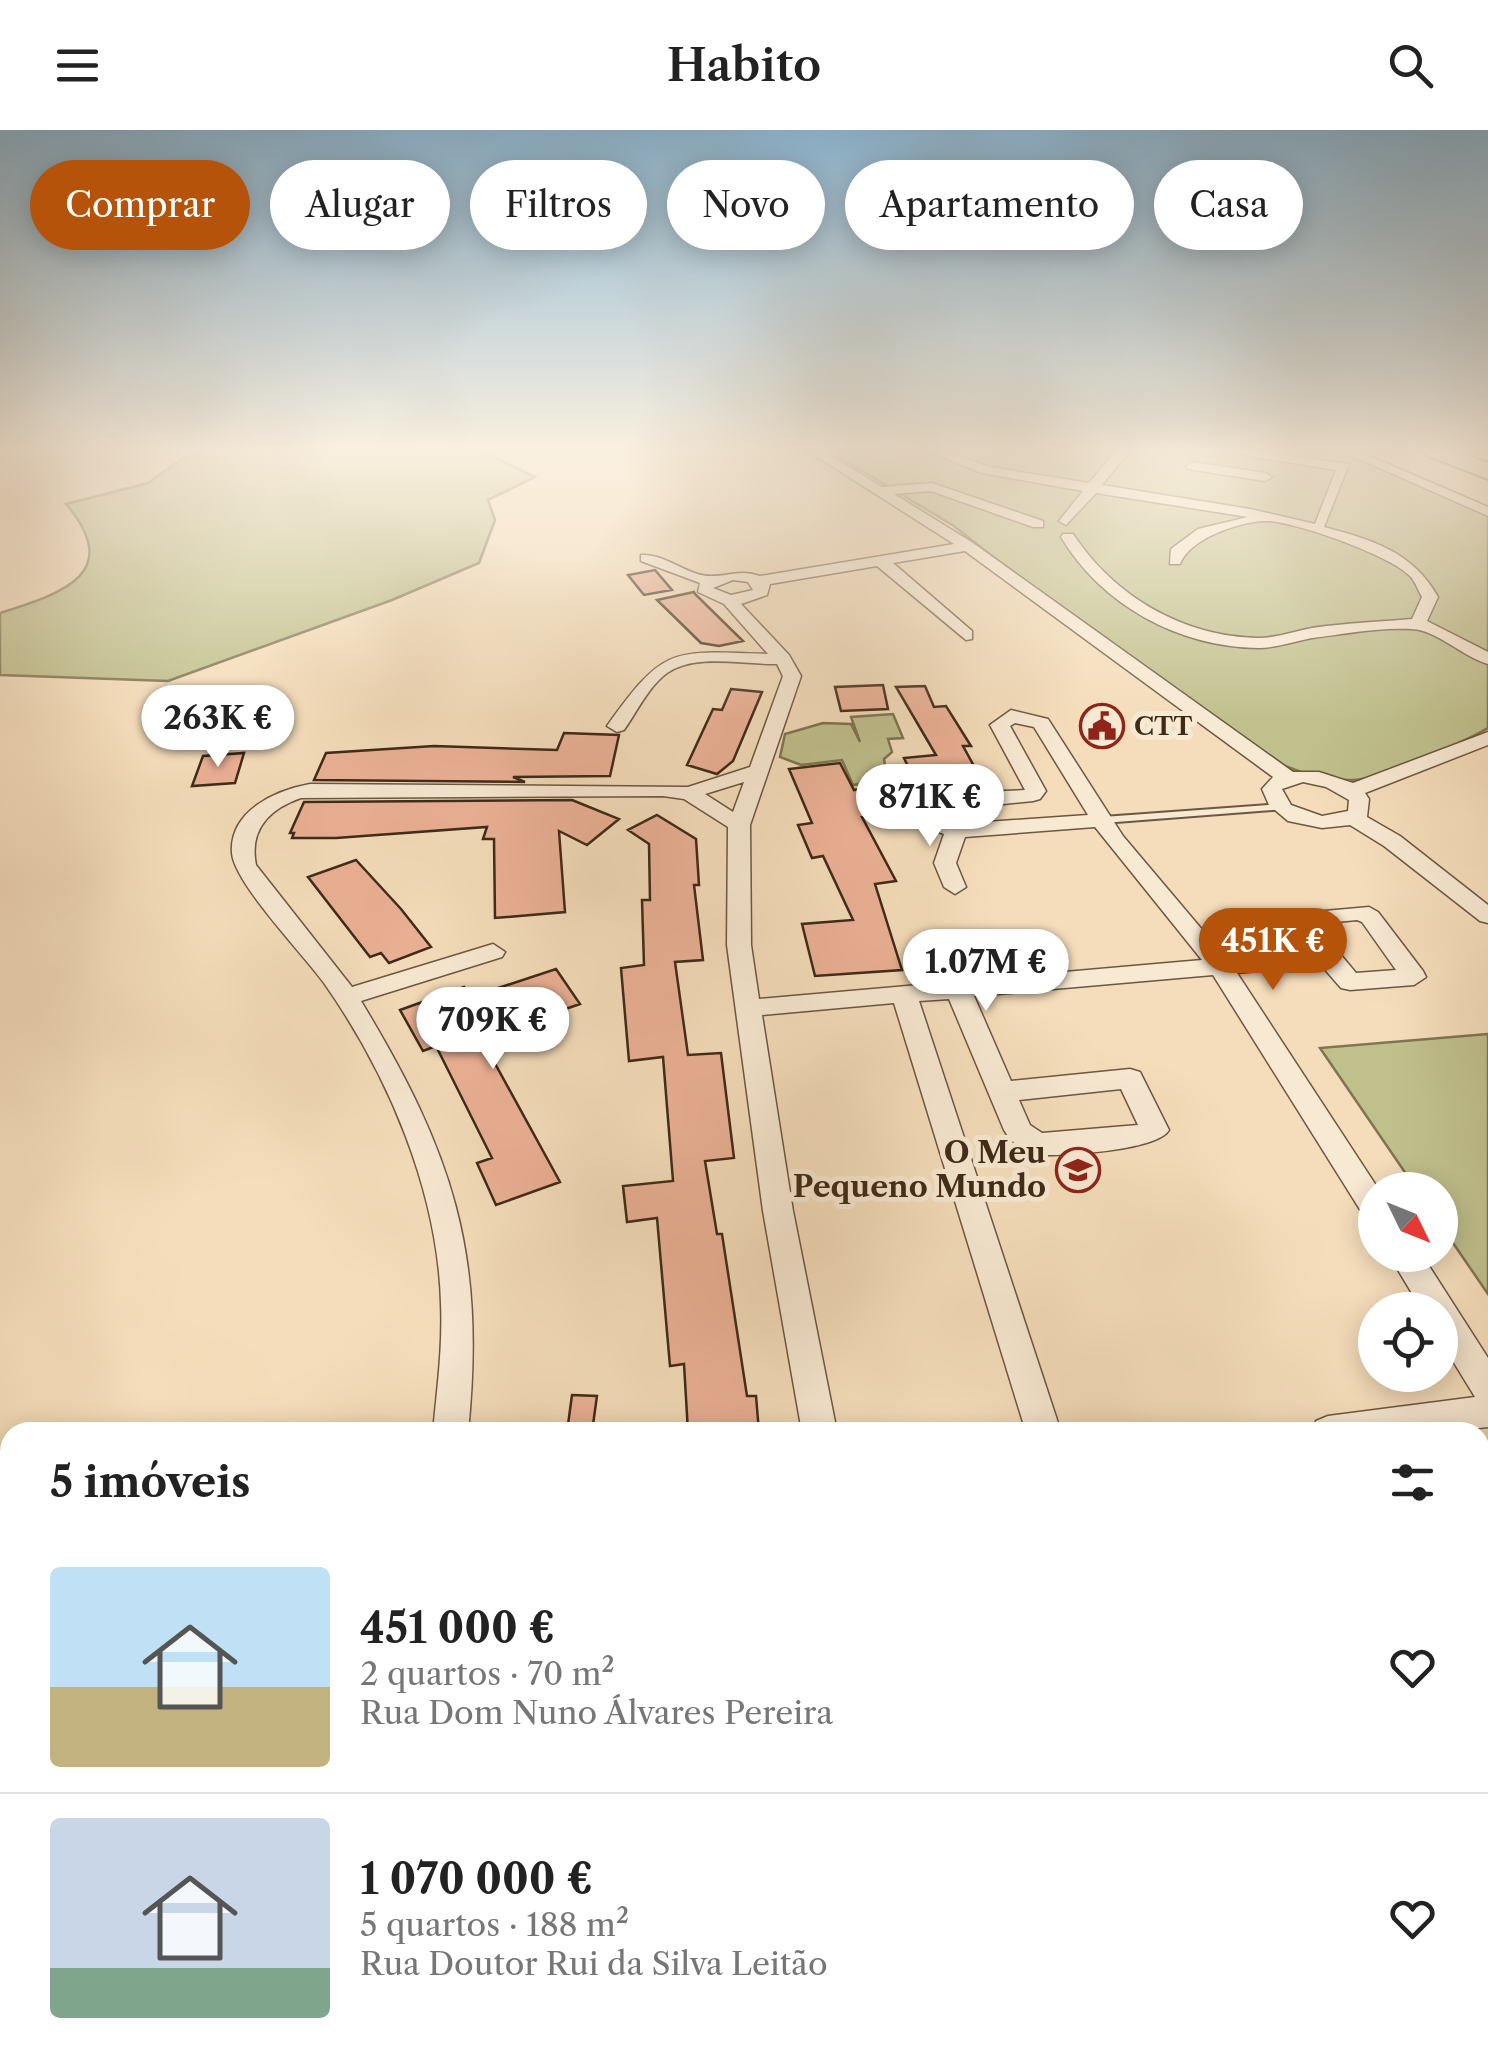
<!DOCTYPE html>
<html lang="pt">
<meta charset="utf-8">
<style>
:root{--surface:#fff;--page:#f2f2f2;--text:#222;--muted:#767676;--line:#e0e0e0;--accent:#b45309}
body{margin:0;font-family:"Libre Caslon Text",serif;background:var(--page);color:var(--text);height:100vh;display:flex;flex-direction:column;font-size:38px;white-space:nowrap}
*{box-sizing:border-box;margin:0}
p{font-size:32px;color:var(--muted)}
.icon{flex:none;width:55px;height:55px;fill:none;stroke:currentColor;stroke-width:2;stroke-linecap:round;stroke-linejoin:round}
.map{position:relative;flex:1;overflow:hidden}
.drawer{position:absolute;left:0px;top:1292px;width:1490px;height:642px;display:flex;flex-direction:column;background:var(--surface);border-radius:30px 30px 0 0;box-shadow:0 5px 25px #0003}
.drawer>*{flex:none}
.guide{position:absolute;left:30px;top:30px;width:1430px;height:90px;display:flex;gap:20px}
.needle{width:65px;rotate:133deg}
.tools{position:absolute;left:1358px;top:1042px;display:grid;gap:20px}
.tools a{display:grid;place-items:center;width:100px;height:100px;border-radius:50%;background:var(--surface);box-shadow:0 5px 25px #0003;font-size:50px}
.price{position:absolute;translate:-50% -85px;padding:0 22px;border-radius:35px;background:#fff;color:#222;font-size:32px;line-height:65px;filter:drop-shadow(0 2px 5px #0008)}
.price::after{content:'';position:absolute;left:50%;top:60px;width:30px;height:22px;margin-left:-15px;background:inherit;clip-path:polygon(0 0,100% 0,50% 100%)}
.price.active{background:var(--accent);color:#fff}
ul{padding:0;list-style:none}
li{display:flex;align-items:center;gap:30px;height:250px;padding:0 50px}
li+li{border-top:2px solid var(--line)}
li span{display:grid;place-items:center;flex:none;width:280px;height:200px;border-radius:10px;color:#555}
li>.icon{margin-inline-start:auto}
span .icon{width:120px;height:120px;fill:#fffc;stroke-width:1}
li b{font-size:42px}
h2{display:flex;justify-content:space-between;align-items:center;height:120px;padding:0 50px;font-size:42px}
.tag{padding:0 35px;border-radius:45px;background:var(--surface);box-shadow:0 5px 25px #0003;font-size:35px;line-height:90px}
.tag.active{background:var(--accent);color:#fff}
header{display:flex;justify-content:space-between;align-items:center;height:130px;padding:0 50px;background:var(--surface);font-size:45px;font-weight:600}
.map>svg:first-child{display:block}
</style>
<header><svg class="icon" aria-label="menu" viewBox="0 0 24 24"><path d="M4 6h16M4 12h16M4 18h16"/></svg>Habito<svg class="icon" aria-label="search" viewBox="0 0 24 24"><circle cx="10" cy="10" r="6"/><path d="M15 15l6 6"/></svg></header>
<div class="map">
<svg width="1488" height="1934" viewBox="0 0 1488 1934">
<rect width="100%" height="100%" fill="#f5ddbb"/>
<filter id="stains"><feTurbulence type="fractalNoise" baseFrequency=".002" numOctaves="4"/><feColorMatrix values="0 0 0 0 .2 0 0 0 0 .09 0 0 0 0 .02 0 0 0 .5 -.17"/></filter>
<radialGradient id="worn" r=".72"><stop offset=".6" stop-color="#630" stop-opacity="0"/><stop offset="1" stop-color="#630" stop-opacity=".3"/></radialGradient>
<!-- green -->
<path fill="#c0c08d" stroke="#7f7552" stroke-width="2.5" d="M209 321H480L535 347 488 370 495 390 479 433 392 470 168 551 0 545V483C59 464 126 445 66 374L148 353 183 328Z
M839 321H1341L1488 385V598C1464 612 1379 649 1355 650 1331 651 1306 645 1285 636L1054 475 954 396 839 327Z
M893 584 903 608 888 609 892 622 884 629 887 649 853 655 842 630 801 635 780 627 785 604 823 593 851 594 860 612 851 587Z
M1488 904V1164L1440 1094V1060H1417L1320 918Z"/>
<!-- building -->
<path fill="#ecb196" stroke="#3e2a17" stroke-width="2.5" d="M655 440 672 460 644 465 628 445Z
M694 462 695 464 743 511 719 516 701 513 657 470Z
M883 555 888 579 841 581 835 557Z
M925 556 934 577 946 576 971 616H963L985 656 920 662 904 628 936 625 896 557Z
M731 559 762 562 733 631 717 644 687 635 713 579 722 580Z
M564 603 619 605 610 646 513 647 525 652 314 650 326 623 434 616 557 620Z
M244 623 235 653 192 656 203 626Z
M840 633 854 660 860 659 874 686 862 687 896 751 875 754 902 840 815 846 802 794 853 790 823 726 812 728 798 695 812 693 789 639Z
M572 670 619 689 587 715 559 701 565 782 495 788 494 709H483L487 697 336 708H292L294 703H290L304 672Z
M657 685 696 709 699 755H694L703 830 675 832 688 925 721 923 734 1028 705 1031 717 1104H722L747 1266H756L759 1302H688L684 1234 670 1236 657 1088 627 1092 623 1056 673 1051 663 927 629 931 621 838 644 835 642 770H650L649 714 628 700Z
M356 730 401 779 431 817 389 833 381 823 370 827 308 747Z
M556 839 580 874 481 908 560 1052 496 1075 477 1033 492 1028 436 916 423 921 400 880 464 857 471 867Z
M572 1265 597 1266 592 1302H567Z"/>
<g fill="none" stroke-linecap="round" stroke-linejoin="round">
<defs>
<path id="lane" d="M1281 674 1286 677 1285 679 1103 693 1098 690 1103 687Z"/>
<path id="street" d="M808 321H823L882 357 932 353 1043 391V397H1033L931 361 894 364 973 413 1293 642H1319L1353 653 1488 602V615L1365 663 1369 669 1367 687 1400 706 1488 775V793L1480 791 1384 716 1350 695 1322 698 1288 691 1269 675 1262 659 1273 647 965 421 893 433 972 501V509L966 510 877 436 770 454 767 465 741 474 789 525 801 546 750 695 751 815 759 869 1202 830 1095 697 965 707 956 733 966 757 955 764 944 757 934 733 944 704 930 699 922 685C942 657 993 663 1025 660L990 595 1011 580 1048 589 1123 706 1226 828 1310 821 1287 789 1291 784 1369 777 1378 782 1423 841 1426 847 1414 855 1350 860 1341 858 1321 835 1237 843 1379 1060H1375V1090L1364 1086 1213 845 974 866 1011 951 1130 939 1140 942 1169 1000C1158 1020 1066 1026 1041 1025 1025 1023 1012 1014 1004 1000L949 869 919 871 1061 1302H1026L894 873 762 885 793 1081 837 1302H802L763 1081 727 815 728 697 684 669 663 666 301 668C269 679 249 700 256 735L352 857 493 814 505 822 502 827 361 871C453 1023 486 1123 468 1302H433C437 1259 443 1217 441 1173 438 1061 388 944 324 853 304 825 234 753 232 723 229 681 276 660 310 654L688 657 750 637 783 546 777 534C744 535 696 523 667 543 648 557 637 582 624 600L617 602 607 596C665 515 671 521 768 524L724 474 698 462 700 453 641 431V425C665 423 687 446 711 446 730 446 741 439 760 446L954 414ZM733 450 748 452 753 460 731 465 713 458ZM1015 593 1034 597 1088 685 958 694 944 685 954 679 1033 671 1040 669 1046 661 1010 596ZM744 652 733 682 705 664ZM1303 652 1326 657 1349 670 1348 681 1322 686 1291 675 1282 659ZM1357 790 1362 792 1396 840 1356 843 1315 794ZM1121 959 1138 995 1042 1003 1030 995 1019 970Z
M927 321H945L990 337 1089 353 1116 321H1129L1102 355 1250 379 1315 394 1336 340 1219 321H1254L1349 334 1324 397C1372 410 1412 421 1438 467L1427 491 1488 522V534C1463 527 1437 500 1412 499 1381 497 1343 504 1312 508 1295 511 1277 518 1259 518 1178 517 1102 475 1061 407L1063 404H1073C1114 466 1183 507 1259 508 1277 508 1295 501 1312 498 1345 493 1379 492 1412 489L1422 467C1418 460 1415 451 1410 446 1392 426 1292 390 1265 391 1239 392 1190 408 1180 434H1170L1171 419 1198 399 1248 387 1096 363 1066 395 1059 391 1083 361 982 343Z
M1341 321H1358L1488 377V386Z
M1193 332 1265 343 1272 347 1265 351 1188 339 1186 336Z
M1389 1125H1422L1488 1228V1297L1445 1302H1311L1316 1291 1328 1286 1475 1267 1440 1210V1180H1422Z
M1488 1380V1416L1480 1417V1381Z
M1488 1619V1661L1480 1663V1621Z
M182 1925H232L229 1934H179Z
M691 1925H741L737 1934H687Z
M1418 1925H1468V1934H1418Z"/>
<path id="highway" d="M1424 321H1457L1488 333V349L1428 326Z"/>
</defs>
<!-- lane casing -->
<use href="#lane" stroke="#6c5740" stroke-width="4"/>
<!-- street casing -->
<use href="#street" stroke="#6c5740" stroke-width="3"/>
<!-- highway casing -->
<use href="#highway" stroke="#3e2a17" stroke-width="4"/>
<!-- lane -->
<use href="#lane" fill="#f8e9d3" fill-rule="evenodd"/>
<!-- street -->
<use href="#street" fill="#f8e9d3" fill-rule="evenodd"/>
<!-- highway -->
<use href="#highway" fill="#f5ddbb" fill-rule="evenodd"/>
</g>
<!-- sky -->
<linearGradient id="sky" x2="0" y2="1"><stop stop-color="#8ab6d4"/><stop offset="0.54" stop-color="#faf0e0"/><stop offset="1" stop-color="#faf0e0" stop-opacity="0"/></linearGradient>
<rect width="1488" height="592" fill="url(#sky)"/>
<!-- icons -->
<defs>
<symbol id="civic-ring" viewBox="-11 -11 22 22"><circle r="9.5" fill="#f8e9d3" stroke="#8f2418" stroke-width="1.5"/><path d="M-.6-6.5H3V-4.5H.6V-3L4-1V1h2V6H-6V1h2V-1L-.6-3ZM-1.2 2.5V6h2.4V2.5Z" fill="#8f2418"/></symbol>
<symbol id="school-ring" viewBox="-11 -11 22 22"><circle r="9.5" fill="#f8e9d3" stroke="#8f2418" stroke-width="1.5"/><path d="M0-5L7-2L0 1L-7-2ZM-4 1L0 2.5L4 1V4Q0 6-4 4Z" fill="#8f2418"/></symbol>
</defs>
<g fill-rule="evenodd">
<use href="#civic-ring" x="1077" y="571" width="50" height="50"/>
<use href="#school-ring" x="1053" y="1015" width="50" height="50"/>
</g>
<g text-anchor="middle" stroke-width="10" stroke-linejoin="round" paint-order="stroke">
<!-- far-poi labels -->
<g font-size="25" font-weight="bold" fill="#3e2a17" stroke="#f8e9d3" text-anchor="start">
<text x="1134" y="605">CTT</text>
</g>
<!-- poi labels -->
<g font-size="30" font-weight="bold" fill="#3e2a17" stroke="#f8e9d3" text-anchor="end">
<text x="1046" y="1033">O Meu<tspan x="1046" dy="34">Pequeno Mundo</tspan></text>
</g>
</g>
<rect width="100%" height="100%" filter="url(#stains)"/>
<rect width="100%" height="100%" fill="url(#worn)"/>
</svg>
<div class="tools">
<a><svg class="needle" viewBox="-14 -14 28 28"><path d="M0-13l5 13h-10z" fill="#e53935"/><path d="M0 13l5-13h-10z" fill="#767676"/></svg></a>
<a><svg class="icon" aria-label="locate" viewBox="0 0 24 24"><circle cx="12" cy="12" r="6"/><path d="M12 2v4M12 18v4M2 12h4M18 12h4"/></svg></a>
</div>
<b class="price" style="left:218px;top:640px">263K €</b>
<b class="price" style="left:930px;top:719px">871K €</b>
<b class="price active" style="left:1273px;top:863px">451K €</b>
<b class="price" style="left:986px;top:884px">1.07M €</b>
<b class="price" style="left:493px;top:942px">709K €</b>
<div class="guide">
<a class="tag active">Comprar</a>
<a class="tag">Alugar</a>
<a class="tag">Filtros</a>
<a class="tag">Novo</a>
<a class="tag">Apartamento</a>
<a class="tag">Casa</a>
</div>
<section class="drawer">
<h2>5 imóveis<svg class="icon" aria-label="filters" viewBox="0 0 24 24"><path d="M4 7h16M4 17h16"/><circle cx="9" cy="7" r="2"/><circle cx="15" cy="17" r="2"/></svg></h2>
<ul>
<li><span style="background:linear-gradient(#bfe0f5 60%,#c2b280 0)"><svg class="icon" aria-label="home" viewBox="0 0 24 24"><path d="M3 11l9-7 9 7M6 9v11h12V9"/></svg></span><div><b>451 000 €</b><p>2 quartos · 70 m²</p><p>Rua Dom Nuno Álvares Pereira</p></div><svg class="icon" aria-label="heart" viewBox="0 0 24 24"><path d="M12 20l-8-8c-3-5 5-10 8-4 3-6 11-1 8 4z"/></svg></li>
<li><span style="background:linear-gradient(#c9d6e8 75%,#7fa58c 0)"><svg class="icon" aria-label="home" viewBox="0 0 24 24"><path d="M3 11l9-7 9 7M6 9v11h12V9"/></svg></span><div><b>1 070 000 €</b><p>5 quartos · 188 m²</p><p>Rua Doutor Rui da Silva Leitão</p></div><svg class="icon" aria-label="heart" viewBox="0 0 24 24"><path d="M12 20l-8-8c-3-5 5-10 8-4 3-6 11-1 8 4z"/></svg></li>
</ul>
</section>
</div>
